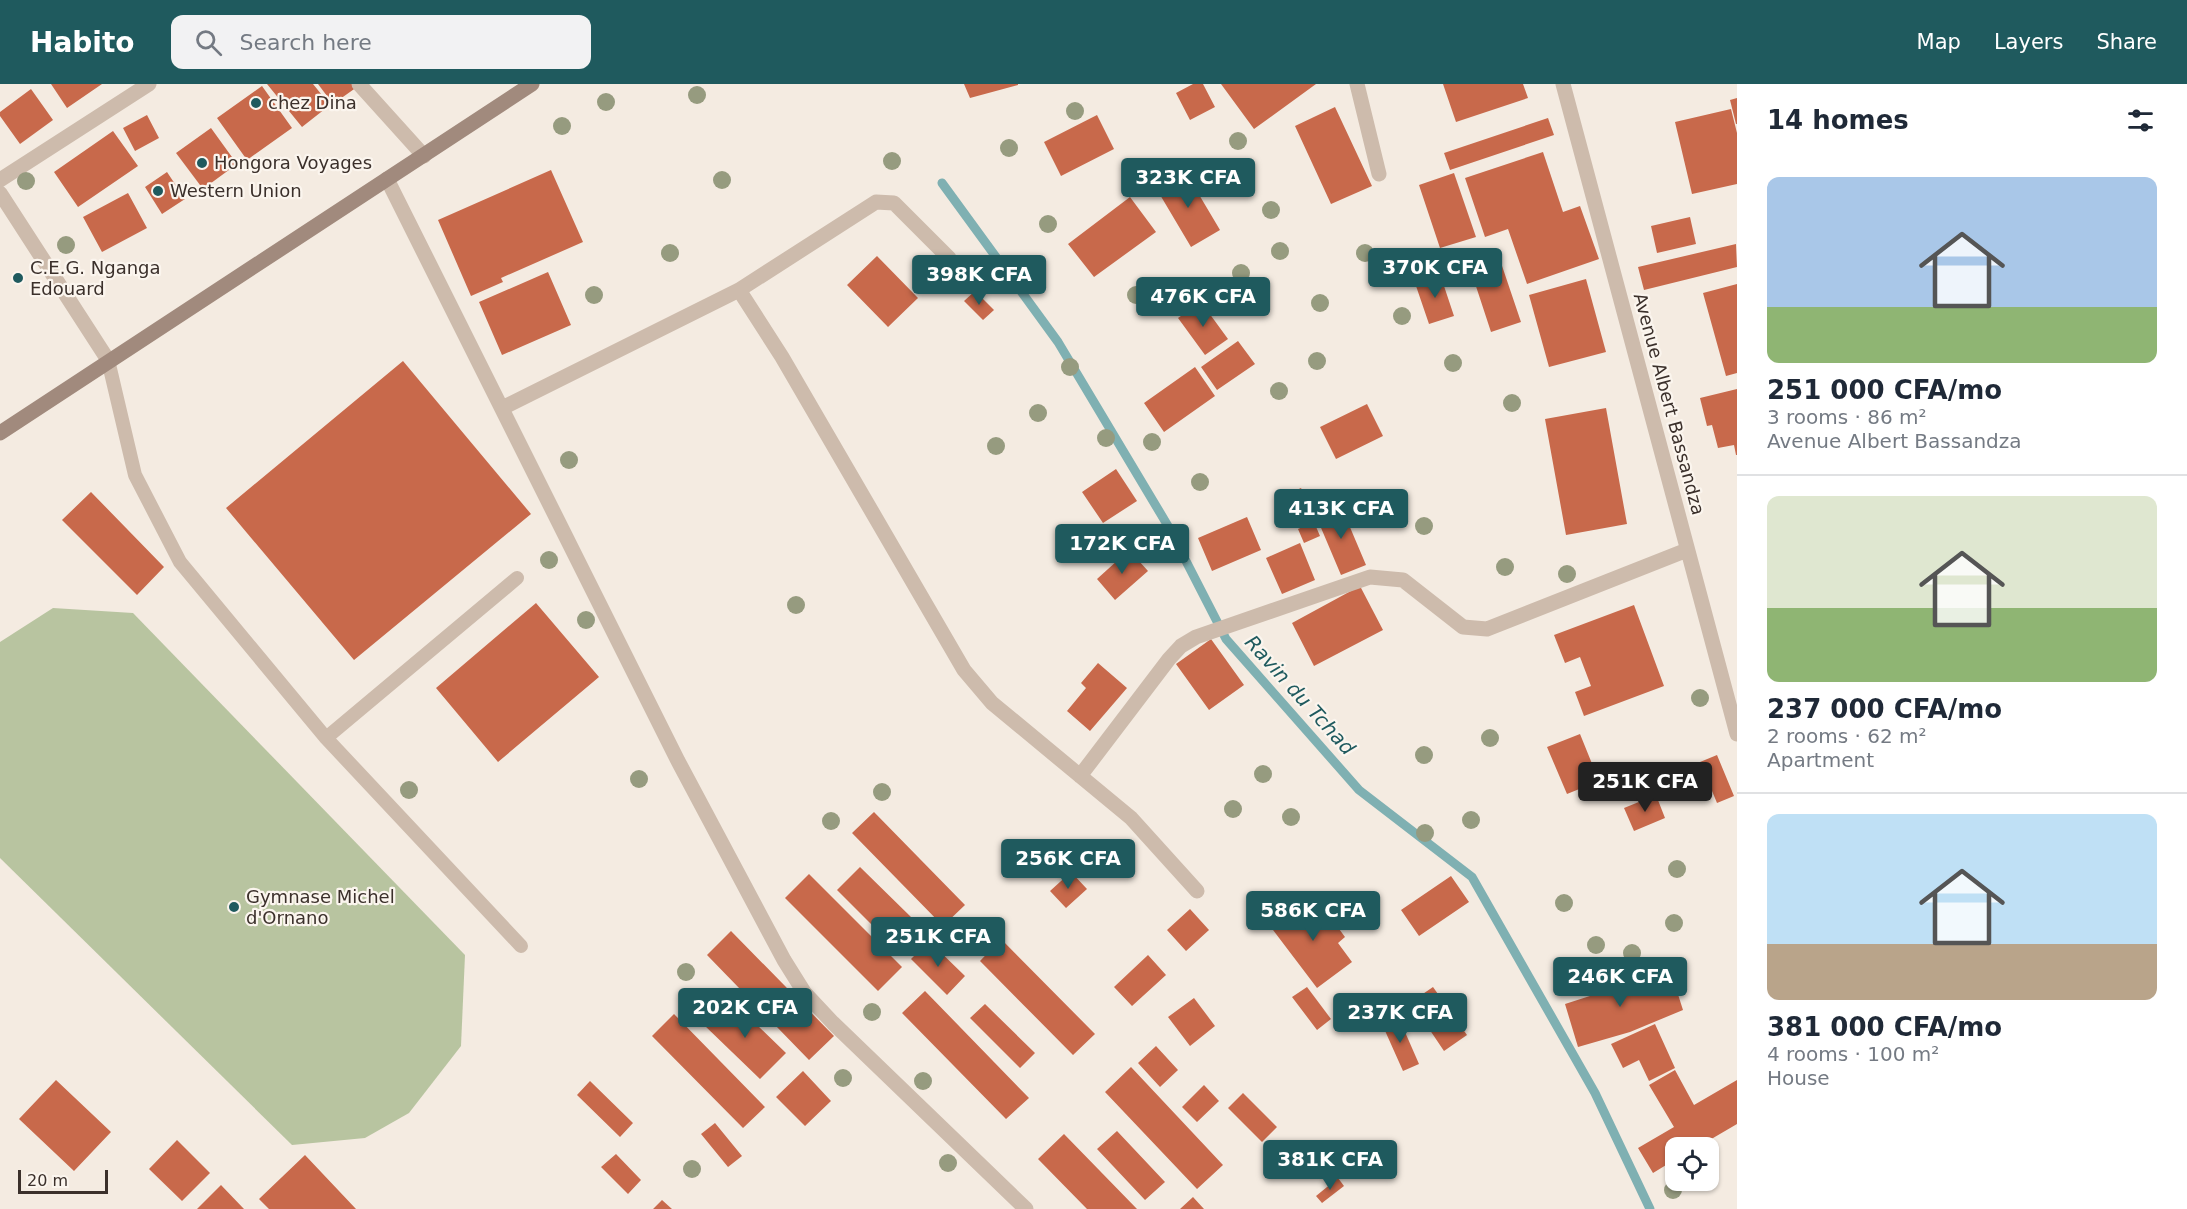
<!DOCTYPE html>
<meta charset="utf-8">
<style>
:root{--surface:#fff;--page:#f2f2f3;--text:#1f2937;--muted:#747a83;--line:#e0e1e3;--accent:#1f5a5e}
body{margin:0;font-family:"DejaVu Sans",sans-serif;background:var(--page);color:var(--text);height:100vh;display:flex;flex-direction:column;font-size:22px;white-space:nowrap}
*{box-sizing:border-box;margin:0}
p{font-size:20px;color:var(--muted)}
.icon{flex:none;width:33px;height:33px;fill:none;stroke:currentColor;stroke-width:2;stroke-linecap:round;stroke-linejoin:round}
.map{position:relative;flex:1;overflow:hidden}
.drawer{display:flex;flex-direction:column;background:var(--surface);width:450px}
.drawer>*{flex:none}
.tools{position:absolute;left:1665px;top:1053px;display:grid;gap:12px}
.tools a{display:grid;place-items:center;width:54px;height:54px;border-radius:12px;background:var(--surface);box-shadow:0 2px 4px #0004;font-size:30px}
.scale{position:absolute;left:18px;bottom:15px;width:90px;box-sizing:border-box;padding-left:6px;border:3px solid #3b302b;border-top:0;font-size:16px;line-height:21px;white-space:nowrap;color:#3b302b;-webkit-text-stroke:4px #fbf5ee;paint-order:stroke}
.price{position:absolute;translate:-50% -51px;padding:0 14px;border-radius:6px;background:var(--accent);color:#fff;font-size:20px;line-height:39px;filter:drop-shadow(0 2px 3px #0008)}
.price::after{content:'';position:absolute;left:50%;top:36px;width:18px;height:14px;margin-left:-9px;background:inherit;clip-path:polygon(0 0,100% 0,50% 100%)}
.price.active{background:#222;color:#fff}
ul{padding:0;list-style:none}
li{display:grid;align-content:center;gap:12px;height:318px;padding:0 30px}
li+li{border-top:2px solid var(--line)}
li span{display:grid;place-items:center;height:186px;border-radius:12px;color:#555}
li>.icon{margin-inline-start:auto}
span .icon{width:108px;height:108px;fill:#fffc;stroke-width:1}
li b{font-size:26px}
h2{display:flex;justify-content:space-between;align-items:center;height:72px;padding:0 30px;font-size:26px}
header{display:flex;align-items:center;gap:36px;box-sizing:border-box;height:84px;padding:0 30px;background:var(--accent);color:#fff}
header strong{font-size:28px}
nav{display:flex;gap:33px;margin-inline-start:auto;font-size:21px}
.search{width:420px;height:54px;background:var(--page);display:flex;align-items:center;gap:15px;box-sizing:border-box;padding:0 21px;border-radius:12px;color:var(--muted);font-size:22px}
main{display:flex;flex:1;min-height:0}
.map>svg:first-child{display:block}
</style>
<header>
<strong>Habito</strong>
<div class="search"><svg class="icon" aria-label="search" viewBox="0 0 24 24"><circle cx="10" cy="10" r="6"/><path d="M15 15l6 6"/></svg>Search here</div>
<nav><a>Map</a><a>Layers</a><a>Share</a></nav>
</header>
<main>
<div class="map">
<svg width="1737" height="1125" viewBox="0 0 1737 1125">
<rect width="100%" height="100%" fill="#f4ebe1"/>
<!-- green -->
<path fill="#b8c4a0" d="M53 524 133 529 465 871 461 962 409 1029 365 1054 292 1061 0 774V558Z"/>
<g fill="none" stroke-linecap="round" stroke-linejoin="round">
<!-- stream -->
<path stroke="#7fb0b2" stroke-width="9" d="M942 99 1058 258 1168 442 1226 555 1359 706 1472 793 1595 1009 1650 1125"/>
</g>
<!-- building -->
<path fill="#c8694b" d="M51 0H102L67 24Z
M267 0H313L330 21 302 43Z
M318 0H355L357 3 333 20Z
M964 0H1018V1L970 14Z
M1193 0H1203L1215 23 1190 36 1176 9Z
M1221 0H1316L1254 45Z
M1443 0H1523L1528 14 1456 38Z
M262 2 292 44 247 76 217 34Z
M31 5 53 36 20 60 0 32V28Z
M1737 14V40H1736L1730 16Z
M1335 23 1372 102 1331 120 1295 42Z
M1731 25 1737 49V100L1692 110 1675 38Z
M147 31 159 54 135 67 123 44Z
M1097 31 1114 65 1061 92 1044 58Z
M1548 34 1554 51 1450 86 1444 69Z
M211 44 237 80 203 105 176 69Z
M113 47 138 82 78 123 54 88Z
M1543 68 1563 128 1580 122 1599 175 1527 200 1508 145 1485 153 1465 94Z
M1214 74 1226 101 1205 110 1193 84Z
M551 86 583 158 501 194 503 198 471 212 438 136Z
M1185 87 1220 146 1191 163 1156 104Z
M167 88 185 115 162 130 145 103Z
M1454 89 1476 153 1440 164 1419 101Z
M128 109 147 144 102 168 83 133Z
M1130 113 1156 148 1094 193 1068 160Z
M1690 133 1696 160 1657 169 1651 142Z
M1736 160 1737 183 1644 206 1638 183Z
M1498 170 1521 238 1491 248 1469 181Z
M877 172 918 214 888 243 847 201Z
M548 188 571 241 502 271 479 218Z
M1440 190 1454 232 1429 240 1415 199Z
M1586 195 1606 268 1549 283 1529 211Z
M1737 200V289L1726 292 1703 209Z
M975 207 994 226 983 236 964 217Z
M1201 218 1228 255 1205 271 1178 234Z
M1238 257 1255 280 1217 306 1201 283Z
M403 277 531 430 354 576 226 424Z
M1195 283 1215 312 1164 348 1144 319Z
M1737 305V371H1736L1734 361 1718 364 1712 341 1707 342 1700 314Z
M1367 320 1383 352 1336 375 1320 343Z
M1606 324 1627 440 1566 451 1545 335Z
M1116 385 1137 417 1103 439 1082 408Z
M1301 404 1314 433 1293 442 1281 413Z
M91 408 164 483 137 511 62 436Z
M1341 422 1366 481 1341 491 1316 432Z
M1247 433 1261 466 1212 487 1198 454Z
M1314 438 1320 452 1304 459 1298 445Z
M1300 459 1315 496 1282 510 1266 474Z
M1129 466 1148 487 1115 516 1097 495Z
M1360 502 1383 546 1314 582 1292 539Z
M536 519 599 593 498 678 436 604Z
M1634 521 1664 602 1584 632 1575 608 1591 602 1580 573 1565 579 1554 551Z
M1211 555 1244 601 1209 626 1176 580Z
M1098 579 1127 604 1090 647 1067 627 1086 604 1081 599Z
M1580 650 1599 697 1567 710 1547 663Z
M1717 671 1734 712 1717 719 1700 678Z
M1656 711 1665 734 1634 747 1624 724Z
M874 728 965 821 943 842 852 749Z
M860 783 911 833 887 856 837 806Z
M1071 788 1087 805 1066 824 1050 807Z
M809 790 902 883 878 907 785 814Z
M1451 792 1469 818 1419 852 1401 826Z
M1317 815 1345 853 1338 859 1352 878 1317 904 1270 842 1295 824 1298 828Z
M1190 825 1209 846 1186 867 1167 846Z
M731 847 834 952 809 976 707 871Z
M1001 855 1095 950 1073 971 980 877Z
M929 857 965 892 947 911 911 875Z
M1148 871 1166 891 1132 922 1114 903Z
M1670 875 1675 896 1644 906 1637 884Z
M1634 886 1641 909 1674 898 1683 926 1630 948 1578 963 1565 920 1593 911 1590 900Z
M1307 903 1331 935 1317 946 1292 913Z
M1433 903 1467 951 1444 967 1411 918Z
M925 907 1029 1014 1006 1035 902 929Z
M1194 914 1215 942 1190 962 1168 933Z
M730 915 786 969 760 995 704 941Z
M985 920 1035 969 1020 984 970 934Z
M674 930 765 1023 743 1044 652 952Z
M1398 932 1419 980 1403 987 1382 940Z
M1655 940 1675 984 1649 997 1639 976 1623 984 1611 960Z
M1156 962 1178 986 1160 1003 1138 979Z
M1131 983 1223 1081 1197 1105 1105 1008Z
M1675 986 1694 1021 1737 996V1040L1696 1064H1676V1075L1653 1089 1638 1064 1674 1043 1649 1001Z
M803 987 831 1017 805 1042 776 1013Z
M56 996 111 1048 74 1087 19 1035Z
M590 997 633 1039 620 1053 577 1011Z
M1204 1001 1219 1017 1197 1038 1182 1023Z
M1243 1009 1277 1043 1262 1058 1228 1024Z
M715 1039 742 1072 728 1083 701 1050Z
M1117 1047 1165 1098 1145 1116 1097 1065Z
M1064 1050 1137 1125H1087L1038 1075Z
M177 1056 210 1089 182 1117 149 1085Z
M616 1070 641 1096 628 1110 601 1083Z
M305 1071 356 1125H269L259 1115Z
M1338 1094 1344 1102 1322 1119 1316 1112Z
M221 1101 244 1125H197Z
M1193 1113 1204 1125H1180Z
M662 1116 672 1125H653Z"/>
<g fill="none" stroke-linecap="round" stroke-linejoin="round">
<!-- service -->
<path stroke="#cdbbac" stroke-width="14" d="M108 276 135 391 180 478 326 654 521 862
M326 654 517 494"/>
<!-- minor -->
<path stroke="#cdbbac" stroke-width="15" d="M359 0 424 72
M1357 0 1379 90
M1563 0 1737 650
M387 95 678 677 784 876 804 908 833 939 1026 1125
M0 96 149 0
M0 109 108 276
M739 206 782 273 964 586 992 619 1131 734 1197 807
M502 324 739 206 876 118 894 119 949 174
M1080 692 1169 575 1181 562 1196 553 1370 493 1403 496 1463 543 1487 545 1687 466"/>
<!-- secondary -->
<path stroke="#a18a7d" stroke-width="15" d="M0 349 532 0"/>
</g>
<!-- trees -->
<g fill="#969b7f">
<circle cx="697" cy="11" r="9"/>
<circle cx="606" cy="18" r="9"/>
<circle cx="1075" cy="27" r="9"/>
<circle cx="562" cy="42" r="9"/>
<circle cx="1238" cy="57" r="9"/>
<circle cx="1009" cy="64" r="9"/>
<circle cx="892" cy="77" r="9"/>
<circle cx="722" cy="96" r="9"/>
<circle cx="26" cy="97" r="9"/>
<circle cx="1271" cy="126" r="9"/>
<circle cx="1048" cy="140" r="9"/>
<circle cx="66" cy="161" r="9"/>
<circle cx="1280" cy="167" r="9"/>
<circle cx="670" cy="169" r="9"/>
<circle cx="1365" cy="169" r="9"/>
<circle cx="1241" cy="189" r="9"/>
<circle cx="594" cy="211" r="9"/>
<circle cx="1136" cy="211" r="9"/>
<circle cx="1320" cy="219" r="9"/>
<circle cx="1402" cy="232" r="9"/>
<circle cx="1317" cy="277" r="9"/>
<circle cx="1453" cy="279" r="9"/>
<circle cx="1070" cy="283" r="9"/>
<circle cx="1279" cy="307" r="9"/>
<circle cx="1512" cy="319" r="9"/>
<circle cx="1038" cy="329" r="9"/>
<circle cx="1106" cy="354" r="9"/>
<circle cx="1152" cy="358" r="9"/>
<circle cx="996" cy="362" r="9"/>
<circle cx="569" cy="376" r="9"/>
<circle cx="1200" cy="398" r="9"/>
<circle cx="1424" cy="442" r="9"/>
<circle cx="549" cy="476" r="9"/>
<circle cx="1505" cy="483" r="9"/>
<circle cx="1567" cy="490" r="9"/>
<circle cx="796" cy="521" r="9"/>
<circle cx="586" cy="536" r="9"/>
<circle cx="1700" cy="614" r="9"/>
<circle cx="1490" cy="654" r="9"/>
<circle cx="1424" cy="671" r="9"/>
<circle cx="1263" cy="690" r="9"/>
<circle cx="639" cy="695" r="9"/>
<circle cx="409" cy="706" r="9"/>
<circle cx="882" cy="708" r="9"/>
<circle cx="1233" cy="725" r="9"/>
<circle cx="1291" cy="733" r="9"/>
<circle cx="1471" cy="736" r="9"/>
<circle cx="831" cy="737" r="9"/>
<circle cx="1425" cy="749" r="9"/>
<circle cx="1677" cy="785" r="9"/>
<circle cx="1564" cy="819" r="9"/>
<circle cx="1674" cy="839" r="9"/>
<circle cx="1596" cy="861" r="9"/>
<circle cx="1632" cy="869" r="9"/>
<circle cx="686" cy="888" r="9"/>
<circle cx="872" cy="928" r="9"/>
<circle cx="843" cy="994" r="9"/>
<circle cx="923" cy="997" r="9"/>
<circle cx="948" cy="1079" r="9"/>
<circle cx="692" cy="1085" r="9"/>
<circle cx="1673" cy="1106" r="9"/>
</g>
<!-- markers -->
<g fill="#1f5a5e" stroke="#fbf5ee" stroke-width="2">
<circle cx="256" cy="19" r="6"/>
<circle cx="202" cy="79" r="6"/>
<circle cx="158" cy="107" r="6"/>
<circle cx="18" cy="194" r="6"/>
<circle cx="234" cy="823" r="6"/>
</g>
<g text-anchor="middle" stroke-width="4.5" stroke-linejoin="round" paint-order="stroke">
<!-- poi labels -->
<g font-size="18" fill="#3b302b" stroke="#fbf5ee" text-anchor="start">
<text x="268" y="25">chez Dina</text>
<text x="214" y="85">Hongora Voyages</text>
<text x="170" y="113">Western Union</text>
<text x="30" y="190">C.E.G. Nganga<tspan x="30" dy="21">Edouard</tspan></text>
<text x="246" y="819">Gymnase Michel<tspan x="246" dy="21">d'Ornano</tspan></text>
</g>
<!-- street labels -->
<g font-size="18" fill="#3b302b" stroke="#fbf5ee">
<text transform="translate(1669 320) rotate(75)" y="6">Avenue Albert Bassandza</text>
</g>
<!-- water labels -->
<g font-size="20" font-style="italic" fill="#1f5a5e" stroke="#fbf5ee">
<text transform="translate(1300 611) rotate(48)" y="7">Ravin du Tchad</text>
</g>
</g>
</svg>
<div class="tools">
<a><svg class="icon" aria-label="locate" viewBox="0 0 24 24"><circle cx="12" cy="12" r="6"/><path d="M12 2v4M12 18v4M2 12h4M18 12h4"/></svg></a>
</div>
<div class="scale">20 m</div>
<b class="price" style="left:1188px;top:125px">323K CFA</b>
<b class="price" style="left:1435px;top:215px">370K CFA</b>
<b class="price" style="left:979px;top:222px">398K CFA</b>
<b class="price" style="left:1203px;top:244px">476K CFA</b>
<b class="price" style="left:1341px;top:456px">413K CFA</b>
<b class="price" style="left:1122px;top:491px">172K CFA</b>
<b class="price active" style="left:1645px;top:729px">251K CFA</b>
<b class="price" style="left:1068px;top:806px">256K CFA</b>
<b class="price" style="left:1313px;top:858px">586K CFA</b>
<b class="price" style="left:938px;top:884px">251K CFA</b>
<b class="price" style="left:1620px;top:924px">246K CFA</b>
<b class="price" style="left:745px;top:955px">202K CFA</b>
<b class="price" style="left:1400px;top:960px">237K CFA</b>
<b class="price" style="left:1330px;top:1107px">381K CFA</b>
</div>
<section class="drawer">
<h2>14 homes<svg class="icon" aria-label="filters" viewBox="0 0 24 24"><path d="M4 7h16M4 17h16"/><circle cx="9" cy="7" r="2"/><circle cx="15" cy="17" r="2"/></svg></h2>
<ul>
<li><span style="background:linear-gradient(#a9c7e8 70%,#8fb573 0)"><svg class="icon" aria-label="home" viewBox="0 0 24 24"><path d="M3 11l9-7 9 7M6 9v11h12V9"/></svg></span><div><b>251 000 CFA/mo</b><p>3 rooms · 86 m²</p><p>Avenue Albert Bassandza</p></div></li>
<li><span style="background:linear-gradient(#dfe7d0 60%,#8fb573 0)"><svg class="icon" aria-label="home" viewBox="0 0 24 24"><path d="M3 11l9-7 9 7M6 9v11h12V9"/></svg></span><div><b>237 000 CFA/mo</b><p>2 rooms · 62 m²</p><p>Apartment</p></div></li>
<li><span style="background:linear-gradient(#bfe0f5 70%,#b9a48a 0)"><svg class="icon" aria-label="home" viewBox="0 0 24 24"><path d="M3 11l9-7 9 7M6 9v11h12V9"/></svg></span><div><b>381 000 CFA/mo</b><p>4 rooms · 100 m²</p><p>House</p></div></li>
</ul>
</section>
</main>
